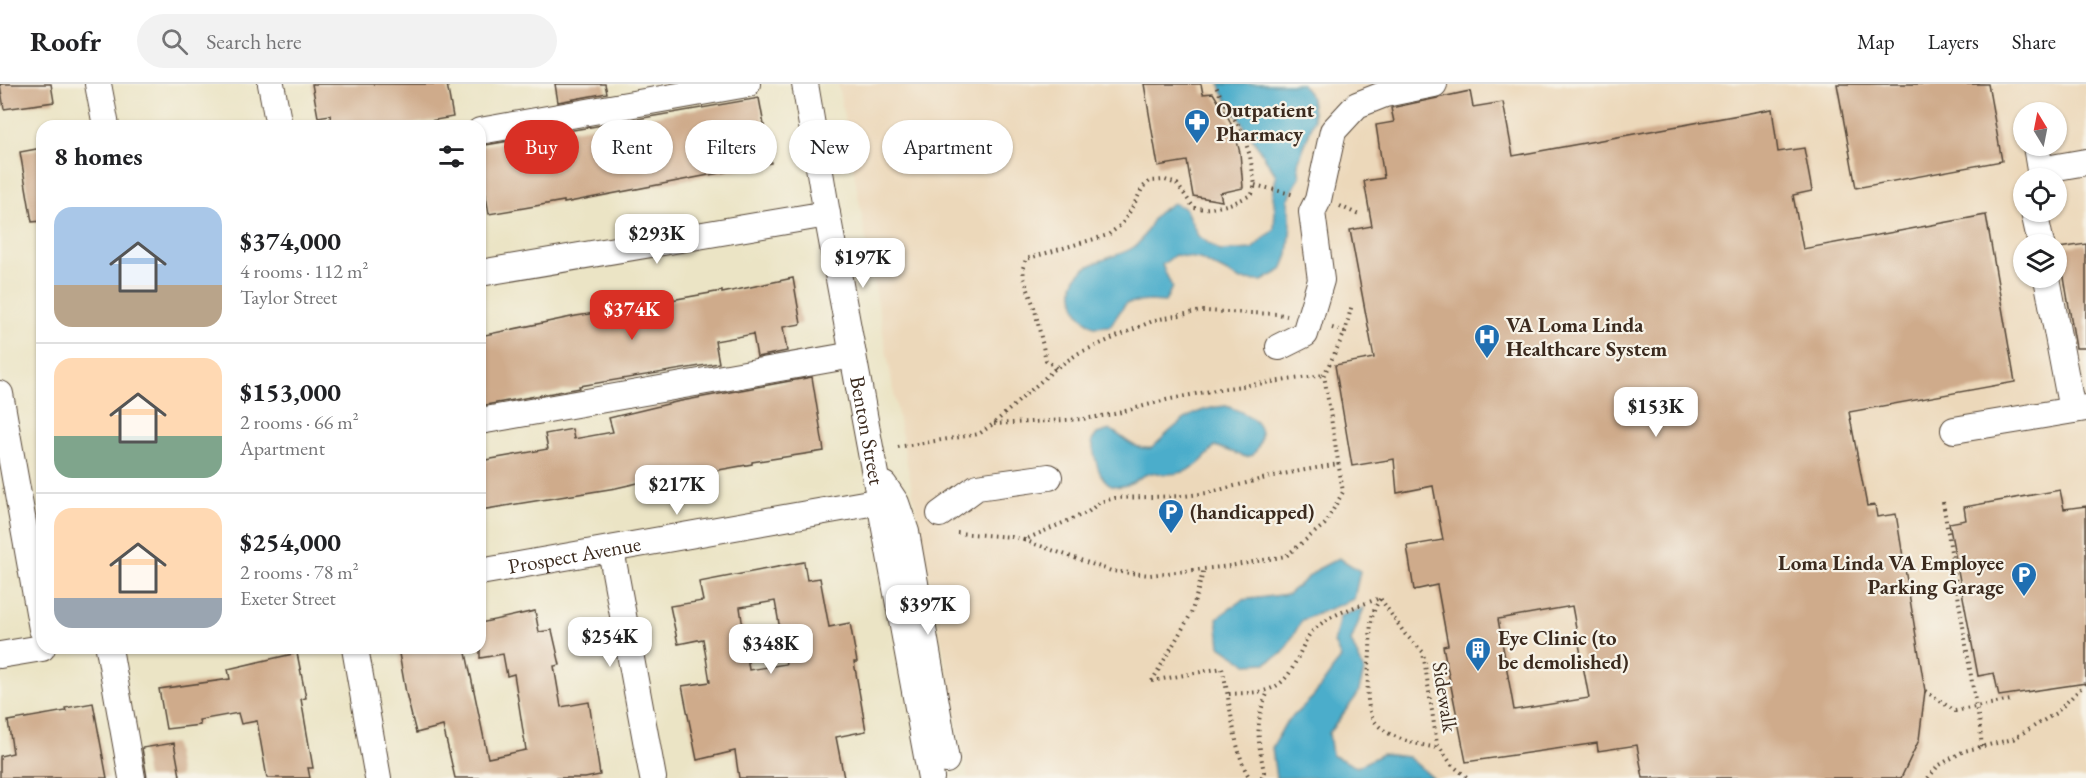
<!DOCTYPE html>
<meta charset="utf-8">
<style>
:root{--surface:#fff;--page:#f2f2f2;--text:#202124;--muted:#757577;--line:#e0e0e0;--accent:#d93025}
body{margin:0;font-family:"EB Garamond",serif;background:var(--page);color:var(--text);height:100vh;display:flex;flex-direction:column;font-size:22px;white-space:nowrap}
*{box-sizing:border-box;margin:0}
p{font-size:20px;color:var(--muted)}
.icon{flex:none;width:33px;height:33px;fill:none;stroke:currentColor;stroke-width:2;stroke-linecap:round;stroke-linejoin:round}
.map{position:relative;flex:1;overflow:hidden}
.sheet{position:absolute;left:36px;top:36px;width:450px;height:534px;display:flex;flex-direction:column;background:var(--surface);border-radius:18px;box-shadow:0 2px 4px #0004}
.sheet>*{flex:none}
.hud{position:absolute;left:504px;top:36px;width:570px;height:54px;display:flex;gap:12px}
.needle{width:39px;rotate:350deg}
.buttons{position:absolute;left:2013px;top:18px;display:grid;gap:12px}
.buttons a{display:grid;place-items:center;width:54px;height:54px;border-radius:50%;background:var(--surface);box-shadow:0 2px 4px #0004;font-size:30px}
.price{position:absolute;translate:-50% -51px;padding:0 14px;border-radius:12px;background:#fff;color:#222;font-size:20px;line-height:39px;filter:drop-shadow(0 2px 3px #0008)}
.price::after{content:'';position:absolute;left:50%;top:36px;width:18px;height:14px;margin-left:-9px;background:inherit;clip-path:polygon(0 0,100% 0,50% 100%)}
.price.current{background:var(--accent);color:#fff}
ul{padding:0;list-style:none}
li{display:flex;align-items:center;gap:18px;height:150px;padding:0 18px}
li+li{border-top:2px solid var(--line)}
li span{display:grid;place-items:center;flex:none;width:168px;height:120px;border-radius:18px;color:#555}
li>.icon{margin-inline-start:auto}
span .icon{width:72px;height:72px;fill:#fffc;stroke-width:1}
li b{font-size:26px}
h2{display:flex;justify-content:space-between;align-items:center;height:72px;padding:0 18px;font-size:26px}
.chip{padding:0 21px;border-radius:27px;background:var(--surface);box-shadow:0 2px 4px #0004;font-size:21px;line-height:54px}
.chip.current{background:var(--accent);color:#fff}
header{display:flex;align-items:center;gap:36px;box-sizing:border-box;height:84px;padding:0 30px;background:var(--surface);border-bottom:2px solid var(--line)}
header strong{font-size:28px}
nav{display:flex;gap:33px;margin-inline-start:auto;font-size:21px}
.search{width:420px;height:54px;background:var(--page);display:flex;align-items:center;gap:15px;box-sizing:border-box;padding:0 21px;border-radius:33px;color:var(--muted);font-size:22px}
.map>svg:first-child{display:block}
</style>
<header>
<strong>Roofr</strong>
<div class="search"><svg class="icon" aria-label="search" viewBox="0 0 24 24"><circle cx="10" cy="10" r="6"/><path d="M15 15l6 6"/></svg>Search here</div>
<nav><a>Map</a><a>Layers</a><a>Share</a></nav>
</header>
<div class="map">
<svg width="2086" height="694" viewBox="0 0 2086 694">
<rect width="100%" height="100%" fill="#f7f3e8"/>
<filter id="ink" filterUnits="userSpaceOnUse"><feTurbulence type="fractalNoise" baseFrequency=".0167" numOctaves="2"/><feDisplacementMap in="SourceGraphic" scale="12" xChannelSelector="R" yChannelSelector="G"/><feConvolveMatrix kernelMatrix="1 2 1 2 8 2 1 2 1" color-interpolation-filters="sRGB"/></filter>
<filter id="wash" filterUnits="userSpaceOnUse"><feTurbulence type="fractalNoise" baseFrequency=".008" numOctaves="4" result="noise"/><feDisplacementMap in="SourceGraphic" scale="24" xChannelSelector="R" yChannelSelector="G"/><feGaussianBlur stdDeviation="1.35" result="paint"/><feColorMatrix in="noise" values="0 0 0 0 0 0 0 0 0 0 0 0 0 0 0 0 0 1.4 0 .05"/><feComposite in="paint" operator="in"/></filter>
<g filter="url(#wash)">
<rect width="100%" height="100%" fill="#ebe4c5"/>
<!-- built -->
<path fill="#ecd8ba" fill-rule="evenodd" d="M838 0H2086V694H968L903 359ZM2024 28H2056V62H2024ZM2024 94H2056V128H2024ZM2024 160H2056V194H2024Z"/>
<!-- water -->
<path fill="#4cadcb" stroke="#446c74" stroke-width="1.5" d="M1220 0H1302L1311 14 1314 36 1298 79 1300 92 1288 116 1291 141 1288 171 1282 186 1262 197 1241 196 1200 175 1175 171 1162 181 1172 203 1165 218 1149 217 1126 219 1110 242 1094 243C1081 233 1075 228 1073 210 1069 177 1113 177 1134 163 1145 156 1148 139 1158 129 1162 125 1169 122 1173 119L1185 124 1198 152 1220 167 1252 165 1274 145 1275 126 1273 112 1276 91 1222 8Z
M1226 322C1250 330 1274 342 1253 371L1246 373 1215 362C1201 380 1189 391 1165 390 1161 390 1156 388 1151 389 1142 390 1135 398 1127 401 1099 410 1095 375 1092 357L1097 350 1110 346C1127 354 1131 366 1152 364 1176 341 1191 324 1226 322Z
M1339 474 1360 487 1354 515 1302 536 1283 569 1266 579 1247 580 1220 562 1217 534 1242 516 1288 510 1318 485Z
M1364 524 1351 557 1364 587 1358 610 1329 649 1332 671 1357 683 1382 670 1408 673 1433 694H1276L1272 664 1285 640 1314 612 1341 574 1334 559 1340 532Z"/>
<g id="blocks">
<!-- building -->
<path fill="#cfab8b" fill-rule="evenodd" d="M0 0H51L54 18 4 25Z
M312 0H447L453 33 401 42H332L330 31 318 33Z
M555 0H605L607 9 558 18Z
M1144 0H1201L1203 10 1213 9 1229 35 1236 53 1240 69 1243 104 1220 109 1222 117 1193 112 1187 77 1158 82Z
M1837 0H1988L2002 77 1856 104Z
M1470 7 1473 23 1503 18 1513 72 1772 25 1778 68 1804 64 1812 107 1793 111 1803 165 1986 131 2015 298 1849 328 1867 422 1875 421 1877 433 1896 430 1925 607 1919 656 1901 694H1643L1637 661 1598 667 1597 659 1466 678 1443 562 1448 561 1437 501 1414 506 1407 462 1443 456 1433 402 1397 409 1394 375 1352 382 1335 281 1374 274 1350 146 1372 142 1364 97 1384 94 1376 41 1394 38 1391 24ZM1572 522 1589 614 1514 626 1498 535Z
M759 14 771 79 564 119V117L489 130 480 78V62Z
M42 64V137L32 138 20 68Z
M2086 160V264H2076L2059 164Z
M793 194 801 240 783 243 787 267 757 273 753 250 715 257 719 279 579 302 580 304 480 322V252L576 232 661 219 660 218 722 207V209Z
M812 293 824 367 752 378V380L691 391 690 387 616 404 480 426V377L548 365 545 350 572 345 574 355 613 348 609 334 676 318Z
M2060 406 2064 425 2086 422V599L1999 612 1994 589 1978 592 1949 439 1966 436 1964 423Z
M804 478 807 496 820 494 829 543 850 539 857 578H854L866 647 836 653 844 694H739L735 667 697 676 682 602 710 598 703 555 678 560 670 522 703 517 699 498ZM775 517 786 580 749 586 740 523Z
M535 527 539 548 552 546 560 581 554 582 561 623 589 618 600 691 585 694H455L443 642 416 649 406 609 398 564H465L488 674 526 666 514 590 507 592 503 570 480 574V539Z
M297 569 306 614 301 615 313 684H308L310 694H267L257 637 241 640 238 629 199 636 200 641 166 645 159 605 230 595 228 585Z
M93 619 107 694H0V672L13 669 8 637 66 627 65 624Z
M174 659 180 692 170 694H147L142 664Z"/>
</g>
</g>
<g filter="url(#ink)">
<use href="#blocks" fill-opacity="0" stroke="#554637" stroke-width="1.5"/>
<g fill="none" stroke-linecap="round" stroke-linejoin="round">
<defs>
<g id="minor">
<path d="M98 0 106 42"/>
<path d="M271 0 279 42"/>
<path id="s1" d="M805 0 827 130 931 694"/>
<path d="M480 47 747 0"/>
<path d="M2036 62 2040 86 2086 78"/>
<path d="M2034 128 2041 160"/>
<path d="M480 189 827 130"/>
<path d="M2047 194 2072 326"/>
<path d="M1279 263 1305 250 1321 196 1312 128 1318 116 1333 47 1357 21 1385 10 1434 0"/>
<path d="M0 310 42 545"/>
<path d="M480 337 853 271"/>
<path d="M1954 346 2086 324"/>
<path d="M884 401 896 419 906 448 946 676"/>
<path d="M940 430 977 403 1049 393"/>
<path d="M611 466 653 694"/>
<path id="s2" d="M480 488 881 417"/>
<path d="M109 564 132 694"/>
<path d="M355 564 378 694"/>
<path d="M0 571 42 564"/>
</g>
</defs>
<!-- minor casing -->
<use href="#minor" stroke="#554637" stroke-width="28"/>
<!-- path -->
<path stroke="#554637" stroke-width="4" stroke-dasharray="1.5 4.5" stroke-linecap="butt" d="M1255 101 1295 111
M1340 122 1361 132
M1332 244 1345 248
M1056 284 1046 276 1035 226 1024 194 1023 184 1026 175 1108 151 1122 140 1132 124 1143 103 1150 97 1165 96 1177 100 1194 124C1214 126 1235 120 1252 110L1255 101 1250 72 1242 47 1222 15 1215 0
M994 340 1083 335 1114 330 1166 316 1220 305 1324 291
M898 363 979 350 993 340 1056 284 1079 269 1155 236 1201 227 1278 230 1287 232
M1943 418 1976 623 1979 635 1982 663
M957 449 1012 453 1024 456 1088 428 1100 418 1115 414 1184 412 1207 409 1278 391 1338 380
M1024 456 1111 487 1150 491 1230 482 1286 472 1325 440 1343 408 1324 291 1345 248 1352 220
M1380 515C1368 534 1371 546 1370 568 1369 587 1365 609 1370 628 1377 653 1418 661 1440 664
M1152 597 1222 584C1230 613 1234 672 1250 694
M1152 597 1191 530 1204 485
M1925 607 1955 627 2011 616
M1229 610C1259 608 1280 611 1295 579 1300 570 1304 558 1310 550 1327 530 1356 523 1380 514L1405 550 1423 568 1437 660 1452 681 1468 694
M1261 694 1264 688C1258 657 1254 637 1268 608
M1928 694 1938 682 1964 667 2013 655 2056 629 2086 599"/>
<!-- minor -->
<use href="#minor" stroke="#fff" stroke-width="26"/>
</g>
</g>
<!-- icons -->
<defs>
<symbol id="pharmacy-pin" viewBox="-11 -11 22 30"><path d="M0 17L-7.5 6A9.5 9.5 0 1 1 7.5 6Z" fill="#1f6fb2" stroke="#f7f3e8"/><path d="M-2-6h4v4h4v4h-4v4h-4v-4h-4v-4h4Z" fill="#fff"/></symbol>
<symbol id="hospital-pin" viewBox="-11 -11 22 30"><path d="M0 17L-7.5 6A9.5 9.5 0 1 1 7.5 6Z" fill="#1f6fb2" stroke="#f7f3e8"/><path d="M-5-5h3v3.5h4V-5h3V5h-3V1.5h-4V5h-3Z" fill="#fff"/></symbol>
<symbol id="parking-pin" viewBox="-11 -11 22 30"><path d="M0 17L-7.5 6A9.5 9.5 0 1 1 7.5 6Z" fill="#1f6fb2" stroke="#f7f3e8"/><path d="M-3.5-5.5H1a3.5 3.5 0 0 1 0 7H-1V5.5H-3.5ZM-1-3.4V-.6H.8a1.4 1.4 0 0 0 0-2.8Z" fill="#fff"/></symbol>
<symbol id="building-pin" viewBox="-11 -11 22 30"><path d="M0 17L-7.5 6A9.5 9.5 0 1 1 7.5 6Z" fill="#1f6fb2" stroke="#f7f3e8"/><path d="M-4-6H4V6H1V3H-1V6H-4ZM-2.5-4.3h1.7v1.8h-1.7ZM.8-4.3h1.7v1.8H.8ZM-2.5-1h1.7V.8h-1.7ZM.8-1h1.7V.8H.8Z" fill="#fff"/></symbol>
</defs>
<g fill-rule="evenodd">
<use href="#pharmacy-pin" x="1182" y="23" width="30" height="40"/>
<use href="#hospital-pin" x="1472" y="238" width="30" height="40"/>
<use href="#parking-pin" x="1156" y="413" width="30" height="40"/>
<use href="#parking-pin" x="2009" y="476" width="30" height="40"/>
<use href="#building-pin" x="1463" y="551" width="30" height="40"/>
</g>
<g text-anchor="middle" stroke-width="4.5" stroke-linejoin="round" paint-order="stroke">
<!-- poi labels -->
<g font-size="21" font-weight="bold" fill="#3b2a1e" stroke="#f7f3e8" text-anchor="start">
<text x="1216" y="33">Outpatient<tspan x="1216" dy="24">Pharmacy</tspan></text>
<text x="1506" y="248">VA Loma Linda<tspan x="1506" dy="24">Healthcare System</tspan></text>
<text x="1190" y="435">(handicapped)</text>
<text x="2004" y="486" text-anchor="end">Loma Linda VA Employee<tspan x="2004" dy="24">Parking Garage</tspan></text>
<text x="1498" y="561">Eye Clinic (to<tspan x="1498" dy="24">be demolished)</tspan></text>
</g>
<!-- street labels -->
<g font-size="21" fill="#3b2a1e" stroke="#f7f3e8">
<text dy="7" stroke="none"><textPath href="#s1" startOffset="352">Benton Street</textPath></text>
<text dy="7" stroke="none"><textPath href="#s2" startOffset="96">Prospect Avenue</textPath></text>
<text transform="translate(1445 613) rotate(81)" y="7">Sidewalk</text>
</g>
</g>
</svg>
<div class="buttons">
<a><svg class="needle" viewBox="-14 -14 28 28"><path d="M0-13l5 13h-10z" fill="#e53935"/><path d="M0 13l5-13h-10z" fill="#757577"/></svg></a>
<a><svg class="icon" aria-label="locate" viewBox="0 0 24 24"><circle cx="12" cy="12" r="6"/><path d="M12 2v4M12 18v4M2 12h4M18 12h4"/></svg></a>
<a><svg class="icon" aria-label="layers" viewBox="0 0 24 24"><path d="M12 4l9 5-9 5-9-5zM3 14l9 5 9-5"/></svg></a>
</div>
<b class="price" style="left:657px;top:181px">$293K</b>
<b class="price" style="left:863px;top:205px">$197K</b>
<b class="price current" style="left:632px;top:257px">$374K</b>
<b class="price" style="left:1656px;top:354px">$153K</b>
<b class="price" style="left:677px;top:432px">$217K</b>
<b class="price" style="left:928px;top:552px">$397K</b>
<b class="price" style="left:610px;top:584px">$254K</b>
<b class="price" style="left:771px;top:591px">$348K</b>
<div class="hud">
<a class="chip current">Buy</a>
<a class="chip">Rent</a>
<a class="chip">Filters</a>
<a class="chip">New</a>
<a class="chip">Apartment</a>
</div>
<section class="sheet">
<h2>8 homes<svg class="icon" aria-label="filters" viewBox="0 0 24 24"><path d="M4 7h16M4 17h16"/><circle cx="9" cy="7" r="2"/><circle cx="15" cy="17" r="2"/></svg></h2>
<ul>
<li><span style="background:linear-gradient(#a9c7e8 65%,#b9a48a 0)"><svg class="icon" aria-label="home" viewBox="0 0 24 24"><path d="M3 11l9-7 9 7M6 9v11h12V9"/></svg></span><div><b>$374,000</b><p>4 rooms · 112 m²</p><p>Taylor Street</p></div></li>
<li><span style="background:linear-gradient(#ffd9b3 65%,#7fa58c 0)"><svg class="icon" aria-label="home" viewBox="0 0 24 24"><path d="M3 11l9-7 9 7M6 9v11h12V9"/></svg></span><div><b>$153,000</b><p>2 rooms · 66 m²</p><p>Apartment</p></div></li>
<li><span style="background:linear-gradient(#ffd9b3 75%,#9aa5b1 0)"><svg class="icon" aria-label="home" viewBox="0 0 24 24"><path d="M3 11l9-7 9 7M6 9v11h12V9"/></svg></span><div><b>$254,000</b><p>2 rooms · 78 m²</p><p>Exeter Street</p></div></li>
</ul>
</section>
</div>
